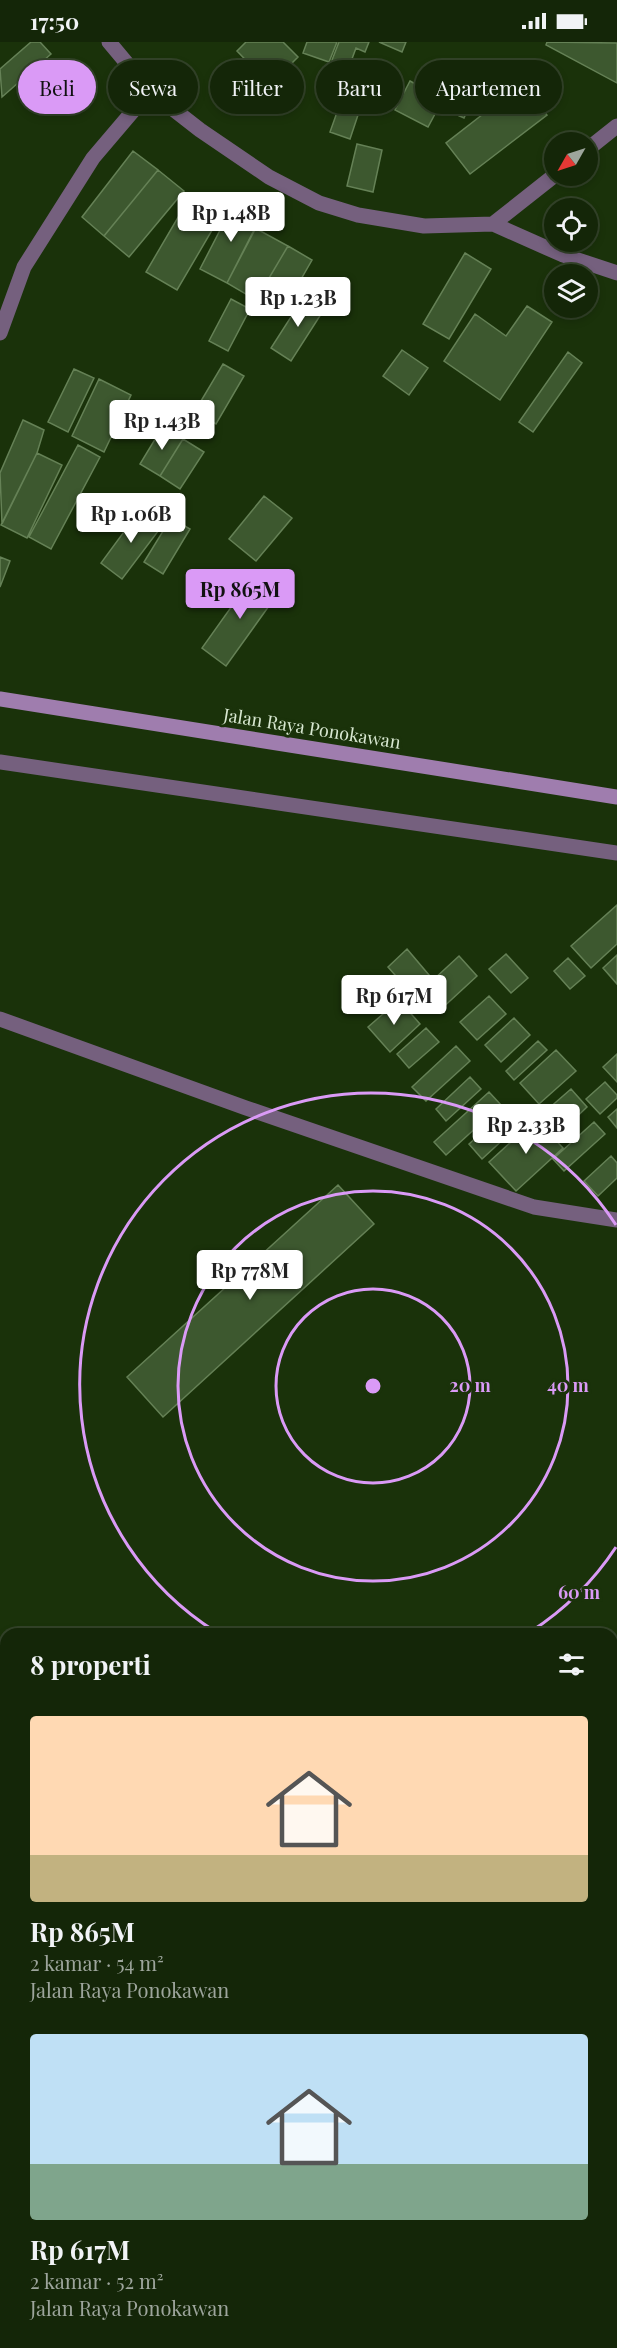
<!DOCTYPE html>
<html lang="id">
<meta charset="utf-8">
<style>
:root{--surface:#142608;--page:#1d2e12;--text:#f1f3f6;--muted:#9da59c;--line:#334329;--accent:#da9af6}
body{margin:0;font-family:"Playfair Display",serif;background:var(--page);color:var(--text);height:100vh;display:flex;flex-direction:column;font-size:22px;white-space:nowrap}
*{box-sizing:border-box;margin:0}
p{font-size:20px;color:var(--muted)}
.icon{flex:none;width:33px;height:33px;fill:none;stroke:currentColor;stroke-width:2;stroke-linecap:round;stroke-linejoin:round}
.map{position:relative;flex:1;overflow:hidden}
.panel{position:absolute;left:0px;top:1586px;width:618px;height:722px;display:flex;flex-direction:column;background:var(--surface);border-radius:18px 18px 0 0;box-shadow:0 3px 9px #0003,0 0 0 2px var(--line)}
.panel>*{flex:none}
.hud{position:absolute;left:18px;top:18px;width:582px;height:54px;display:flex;gap:12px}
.needle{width:39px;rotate:231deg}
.buttons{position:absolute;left:544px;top:90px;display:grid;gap:12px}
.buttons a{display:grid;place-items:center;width:54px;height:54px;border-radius:50%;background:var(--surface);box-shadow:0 3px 9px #0003,0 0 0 2px var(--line);font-size:30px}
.price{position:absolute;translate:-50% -51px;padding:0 14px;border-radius:6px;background:#fff;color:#222;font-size:20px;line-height:39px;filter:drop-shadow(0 2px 3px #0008)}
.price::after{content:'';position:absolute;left:50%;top:36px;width:18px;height:14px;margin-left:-9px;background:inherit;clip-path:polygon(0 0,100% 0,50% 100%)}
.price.on{background:var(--accent);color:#111}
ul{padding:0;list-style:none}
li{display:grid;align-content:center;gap:12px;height:318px;padding:0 30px}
li span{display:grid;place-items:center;height:186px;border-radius:6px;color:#555}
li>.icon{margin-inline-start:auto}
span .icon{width:108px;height:108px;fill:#fffc;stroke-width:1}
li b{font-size:26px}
h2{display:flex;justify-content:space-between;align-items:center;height:72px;padding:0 30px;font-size:26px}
.tag{padding:0 21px;border-radius:27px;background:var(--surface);box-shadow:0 3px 9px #0003,0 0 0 2px var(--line);font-size:21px;line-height:54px}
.tag.on{background:var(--accent);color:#111}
.status{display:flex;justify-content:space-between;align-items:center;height:42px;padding:0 30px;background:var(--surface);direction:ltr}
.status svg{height:16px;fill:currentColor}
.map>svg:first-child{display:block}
</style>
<div class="status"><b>17:50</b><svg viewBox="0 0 49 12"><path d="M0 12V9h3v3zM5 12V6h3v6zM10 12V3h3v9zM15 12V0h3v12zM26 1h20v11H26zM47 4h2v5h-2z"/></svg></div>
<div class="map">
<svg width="617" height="2306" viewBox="0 0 617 2306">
<rect width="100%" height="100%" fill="#1a320a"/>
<!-- building -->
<path fill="#3d582f" stroke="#658156" stroke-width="1.5" d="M31 0H40L51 12 2 55 0 27Z
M246 0H283L298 15 270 43 237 9Z
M307 0H337L329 20 303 11Z
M339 0H369L365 10 356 6 349 25 332 18Z
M379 0H406L402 10Z
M547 0 617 1V41L546 3Z
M460 31 480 40 464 76 444 67Z
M410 39 443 57 428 85 395 68Z
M346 45 365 52 350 97 330 90Z
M529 49 547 73 470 132 446 101 505 55 511 63Z
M357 102 382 108 373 150 347 144Z
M133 109 158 128 104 194 82 175Z
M158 128 184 149 129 215 104 194Z
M187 160 218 178 177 248 146 230Z
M234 161 261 176 227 241 200 227Z
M255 186 288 204 256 258 227 241Z
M288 204 312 218 281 272 256 258Z
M465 211 491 227 449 297 423 282Z
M305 253 325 266 291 319 271 306Z
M231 257 250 267 228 309 209 299Z
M527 264 552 280 500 358 444 319 475 272 506 294Z
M402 308 428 326 409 353 383 334Z
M568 310 582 321 533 390 519 380Z
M223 322 244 334 216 382 195 369Z
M74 327 94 336 68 390 48 380Z
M99 337 131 353 104 410 72 394Z
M23 378 44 388 37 411 2 482 0 431Z
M163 384 183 397 160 434 140 422Z
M183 397 204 410 180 447 160 434Z
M78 403 100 415 51 507 29 495Z
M37 411 62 423 27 496 1 483Z
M264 454 292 476 256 519 229 497Z
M140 468 162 484 122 537 101 521Z
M171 476 190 487 163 532 144 520Z
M0 515 10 519 0 545Z
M254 533 279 550 226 624 202 606Z
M617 863V902L591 926 571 904Z
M407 907 429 933 410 950 388 925Z
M506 912 528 936 511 951 489 927Z
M617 913V942L603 926Z
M459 914 477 934 438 970 420 950Z
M568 916 585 934 570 947 554 929Z
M489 954 506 972 477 998 460 980Z
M399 958 420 982 390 1010 368 985Z
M514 976 530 993 501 1020 485 1003Z
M426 986 439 1000 409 1026 397 1012Z
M538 999 547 1008 514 1038 506 1029Z
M456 1004 470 1019 426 1059 412 1045Z
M556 1008 576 1029 539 1062 520 1041Z
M617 1012V1040L603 1025Z
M470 1035 481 1047 446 1079 436 1067Z
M605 1040 617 1053V1056L600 1072 586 1057Z
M571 1047 587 1065 565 1086 548 1067Z
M489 1050 501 1063 446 1113 434 1100Z
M617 1067V1086L608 1075Z
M505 1070 518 1084 482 1117 469 1102Z
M536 1077 563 1106 516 1149 489 1120Z
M594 1080 605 1092 564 1129 553 1117Z
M611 1114 617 1121V1136L598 1154 584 1139Z
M338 1143 374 1182 163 1375 127 1335Z"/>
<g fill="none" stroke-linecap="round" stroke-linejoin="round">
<!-- minor -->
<path stroke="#75607e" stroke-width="15" d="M109 0 150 49
M588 107 617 84
M493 182 555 133
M0 291 24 225 93 116 150 49 200 88 269 135 319 161 358 173 424 184 493 182 563 213 617 231
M0 720 617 811
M0 977 246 1066 534 1165 617 1178"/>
<!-- secondary -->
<path stroke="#9f7dae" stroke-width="15" d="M0 657 617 755"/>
</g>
<!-- distance rings -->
<g fill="none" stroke="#da9af6" stroke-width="3">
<circle cx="373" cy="1344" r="97"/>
<circle cx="373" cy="1344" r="195"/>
<path d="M616 1505A292 292 0 0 1 530 1590M216 1590A292 292 0 1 1 616 1183"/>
</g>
<g text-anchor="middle" stroke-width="6" stroke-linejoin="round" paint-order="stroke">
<!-- street labels -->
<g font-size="18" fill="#d8e8d1" stroke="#1a320a">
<text transform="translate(312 687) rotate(9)" y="6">Jalan Raya Ponokawan</text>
</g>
</g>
<circle cx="373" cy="1344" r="9" fill="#da9af6" stroke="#1a320a" stroke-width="3"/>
<g font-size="18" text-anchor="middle" font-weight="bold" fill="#da9af6" stroke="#1a320a" stroke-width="6" stroke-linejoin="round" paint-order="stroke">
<text x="470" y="1350">20 m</text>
<text x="568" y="1350">40 m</text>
<text x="579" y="1557">60 m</text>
</g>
</svg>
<div class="buttons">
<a><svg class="needle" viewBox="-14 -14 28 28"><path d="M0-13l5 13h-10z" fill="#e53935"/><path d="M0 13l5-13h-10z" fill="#9da59c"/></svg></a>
<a><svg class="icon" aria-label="locate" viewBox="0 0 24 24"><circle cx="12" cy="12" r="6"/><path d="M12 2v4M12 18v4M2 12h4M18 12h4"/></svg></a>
<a><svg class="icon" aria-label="layers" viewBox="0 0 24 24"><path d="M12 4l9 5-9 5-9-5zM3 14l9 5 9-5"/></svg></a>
</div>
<b class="price" style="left:231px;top:201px">Rp 1.48B</b>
<b class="price" style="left:298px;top:286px">Rp 1.23B</b>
<b class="price" style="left:162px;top:409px">Rp 1.43B</b>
<b class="price" style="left:131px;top:502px">Rp 1.06B</b>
<b class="price on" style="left:240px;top:578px">Rp 865M</b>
<b class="price" style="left:394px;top:984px">Rp 617M</b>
<b class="price" style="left:526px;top:1113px">Rp 2.33B</b>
<b class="price" style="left:250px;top:1259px">Rp 778M</b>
<div class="hud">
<a class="tag on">Beli</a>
<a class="tag">Sewa</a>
<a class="tag">Filter</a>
<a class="tag">Baru</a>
<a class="tag">Apartemen</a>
</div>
<section class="panel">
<h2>8 properti<svg class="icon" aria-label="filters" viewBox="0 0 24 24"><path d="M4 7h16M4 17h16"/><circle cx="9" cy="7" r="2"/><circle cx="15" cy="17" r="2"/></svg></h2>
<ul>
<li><span style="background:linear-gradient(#ffd9b3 75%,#c2b280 0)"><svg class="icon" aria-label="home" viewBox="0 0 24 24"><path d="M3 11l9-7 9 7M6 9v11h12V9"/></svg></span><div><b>Rp 865M</b><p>2 kamar · 54 m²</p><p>Jalan Raya Ponokawan</p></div></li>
<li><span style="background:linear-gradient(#bfe0f5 70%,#7fa58c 0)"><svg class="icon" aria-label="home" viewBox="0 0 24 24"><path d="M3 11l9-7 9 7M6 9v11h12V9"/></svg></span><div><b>Rp 617M</b><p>2 kamar · 52 m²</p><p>Jalan Raya Ponokawan</p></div></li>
</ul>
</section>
</div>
